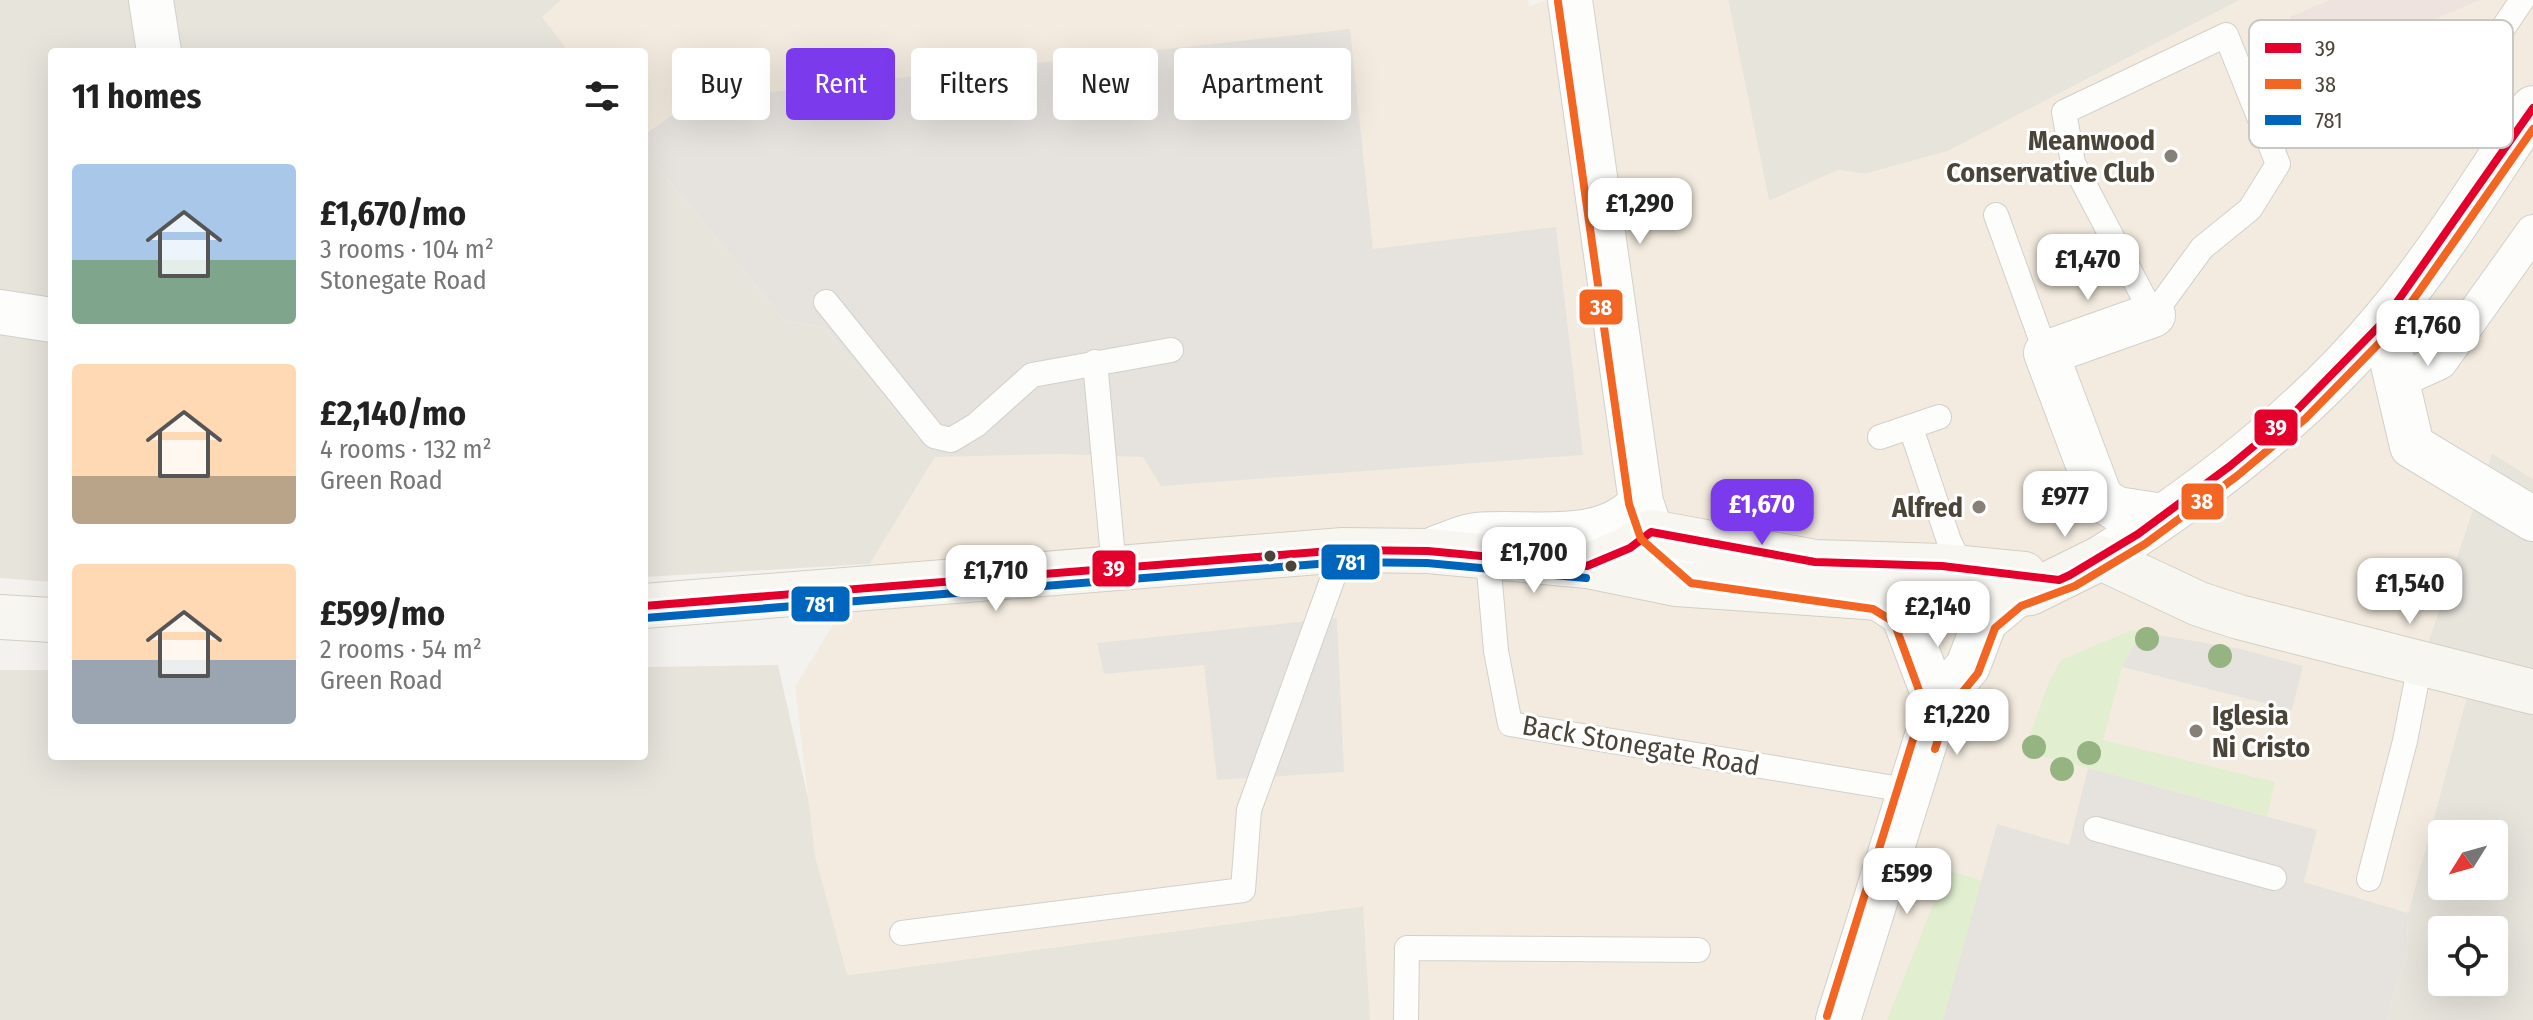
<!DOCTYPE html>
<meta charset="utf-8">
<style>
:root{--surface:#fff;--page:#f2f2f2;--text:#222;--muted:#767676;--accent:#7c3aed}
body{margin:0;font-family:"Fira Sans Condensed",sans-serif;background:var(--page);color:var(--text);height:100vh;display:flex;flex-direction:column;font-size:30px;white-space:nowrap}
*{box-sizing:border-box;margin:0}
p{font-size:26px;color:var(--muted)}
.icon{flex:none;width:44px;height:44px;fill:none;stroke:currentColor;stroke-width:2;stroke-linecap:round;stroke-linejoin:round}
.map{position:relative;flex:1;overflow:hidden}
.details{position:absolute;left:48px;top:48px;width:600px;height:712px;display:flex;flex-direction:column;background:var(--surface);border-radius:8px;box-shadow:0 8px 32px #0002}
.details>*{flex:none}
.hud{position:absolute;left:672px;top:48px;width:760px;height:72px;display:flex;gap:16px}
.needle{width:52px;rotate:233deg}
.buttons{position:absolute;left:2428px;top:820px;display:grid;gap:16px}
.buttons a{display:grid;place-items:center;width:80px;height:80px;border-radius:8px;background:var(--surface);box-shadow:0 8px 32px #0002;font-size:40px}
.price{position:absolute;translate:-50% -68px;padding:0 18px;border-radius:16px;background:#fff;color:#222;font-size:26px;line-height:52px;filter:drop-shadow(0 2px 4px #0008)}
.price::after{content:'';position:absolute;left:50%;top:48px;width:24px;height:18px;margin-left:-12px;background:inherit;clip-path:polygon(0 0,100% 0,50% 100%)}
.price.current{background:var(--accent);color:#fff}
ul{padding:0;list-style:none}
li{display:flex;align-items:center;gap:24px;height:200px;padding:0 24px}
li span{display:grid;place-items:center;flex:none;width:224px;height:160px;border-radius:8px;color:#555}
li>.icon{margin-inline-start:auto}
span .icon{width:96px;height:96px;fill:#fffc;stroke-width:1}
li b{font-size:34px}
h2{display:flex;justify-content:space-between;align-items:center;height:96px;padding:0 24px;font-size:34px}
.pill{padding:0 28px;border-radius:8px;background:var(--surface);box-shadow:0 8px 32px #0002;font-size:28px;line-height:72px}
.pill.current{background:var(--accent);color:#fff}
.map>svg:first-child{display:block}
</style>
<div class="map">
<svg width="2533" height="1020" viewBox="0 0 2533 1020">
<rect width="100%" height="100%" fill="#f4f2ee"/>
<!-- residential -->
<path fill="#e7e4dc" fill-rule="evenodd" d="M0 0H561L543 17 569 52H52V582L0 578Z
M1728 0H2240L1948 151 1865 174 1838 170 1769 201Z
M644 150 784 320 825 328 935 457 870 564 644 577Z
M2492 453 2533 479V671L2428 643Z
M778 665 848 975 1364 906 1377 1020H0V670H52V756H644V667Z
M2472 677 2533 692V1020H2387L2407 945 2408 913ZM2442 834H2494V886H2442ZM2442 930H2494V982H2442Z"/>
<!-- commercial -->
<path fill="#f3ebdf" d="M561 0H1528L1529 6 1548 0H1728L1769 201 1838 170 1865 174 1948 151 2240 0H2533V479L2492 453 2428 642 2446 661 2472 677 2408 913 2407 945 2387 1020H1370L1363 906 847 975 815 856 795 687 935 457 825 328 784 320 644 150V52H569L542 17Z"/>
<!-- medical -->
<path fill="#eee3df" d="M2330 0H2480L2407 31 2423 71 2329 111 2290 17Z"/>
<!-- green -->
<path fill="#e1eecf" d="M2132 630 2141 632 2122 667 2103 740 2275 782 2267 816 2024 751 2049 682 2061 660Z
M1947 870 1982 881 1943 1020H1887Z"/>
<!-- parking -->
<path fill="#e6e3df" d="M1350 29 1373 249 1556 227 1583 455 1161 486 1143 457 1059 454 935 457 825 328 784 320 644 150V135L687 105 706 99Z
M1337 618 1344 772 1217 780 1204 665 1104 674 1097 643Z
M2141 632 2241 649 2303 666 2292 710 2122 667Z
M2088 768 2317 830 2304 882 2408 913 2407 945 2387 1020H1943L1997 824 2069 845Z"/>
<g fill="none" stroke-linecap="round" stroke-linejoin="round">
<defs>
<path id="service" d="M2226 35 2278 164 2250 209 2202 248 2153 315 2073 163 2064 112Z
M2374 120 2449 81 2491 46 2522 0
M1996 215 2046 353
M826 302 934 436 951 440 976 425 1032 375 1171 350
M1095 362 1114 568
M1911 428 1949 541 1963 569
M1880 437 1939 417
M1487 548 1496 651 1510 724 1912 791
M2096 829 2274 878
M2369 879 2405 741 2420 664
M902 933 1243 890 1249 810 1343 550
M1406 1020 1407 948 1698 950"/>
<path id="pedestrian" d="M2396 382 2440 362 2533 232"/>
<path id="minor" d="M151 0 159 52
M0 312 52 320
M2153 315 2046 353 2101 499 2117 509 2163 516
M2383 322 2412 446 2533 519
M1877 597 1903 614 1937 704
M1838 1020 1937 704 1968 666 1985 621 2015 596"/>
<path id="tertiary" d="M1570 0 1641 502 1651 532 1696 572 1743 579
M1436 548C1449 544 1464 536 1477 535 1530 530 1605 548 1641 502
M2101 558C2203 493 2305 415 2383 321 2439 255 2485 179 2533 108"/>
<path id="secondary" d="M1587 566 1630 548 1651 532 1815 562 1942 566 2024 574
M644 606 1343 550 1428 551 1587 566 1676 584 1936 602 2030 593 2101 558 2199 604 2239 617 2533 692
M0 617 52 620"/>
</defs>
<!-- service casing -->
<use href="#service" stroke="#d2d0cb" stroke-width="26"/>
<!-- pedestrian casing -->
<use href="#pedestrian" stroke="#d2d0cb" stroke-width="36"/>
<!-- minor casing -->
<use href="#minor" stroke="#d2d0cb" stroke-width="46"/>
<!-- tertiary casing -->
<use href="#tertiary" stroke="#d2d0cb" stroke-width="46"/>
<!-- secondary casing -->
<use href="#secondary" stroke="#d3cfc5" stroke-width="46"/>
<!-- service -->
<use href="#service" stroke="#fdfdfc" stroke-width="24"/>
<!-- pedestrian -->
<use href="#pedestrian" stroke="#fdfdfc" stroke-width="34"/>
<!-- minor -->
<use href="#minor" stroke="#fdfdfc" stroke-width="44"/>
<!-- tertiary -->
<use href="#tertiary" stroke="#fdfdfc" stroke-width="44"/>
<!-- secondary -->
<use href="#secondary" stroke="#f7f6f1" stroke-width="44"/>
<defs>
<path id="bus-1" d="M644 606 1343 550 1428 551 1587 566 1630 548 1651 532 1815 562 1942 566 2059 580 2070 575 2138 534 2230 466 2296 411 2383 322 2533 108"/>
<path id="bus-2" d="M1558 2 1629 504 1641 539 1691 583 1873 609 1894 622 1924 704 1827 1016
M1935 749 1948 710 1978 673 1995 628 2021 606 2075 586 2145 544 2237 476 2305 419 2392 330 2533 129"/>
<path id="bus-3" d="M645 618 1343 562 1427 563 1586 578"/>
</defs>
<!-- bus-1 casing -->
<use href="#bus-1" stroke="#fff" stroke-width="14"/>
<!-- bus-2 casing -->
<use href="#bus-2" stroke="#fff" stroke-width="14"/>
<!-- bus-3 casing -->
<use href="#bus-3" stroke="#fff" stroke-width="14"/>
<!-- bus-1 -->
<use href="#bus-1" stroke="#e4002b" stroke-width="8"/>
<!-- bus-2 -->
<use href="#bus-2" stroke="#f26522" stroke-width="8"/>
<!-- bus-3 -->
<use href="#bus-3" stroke="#0065bd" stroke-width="8"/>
</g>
<!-- trees -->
<g fill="#96b382">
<circle cx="2147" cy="639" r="12"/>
<circle cx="2220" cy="656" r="12"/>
<circle cx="2034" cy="747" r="12"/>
<circle cx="2089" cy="753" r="12"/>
<circle cx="2062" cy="769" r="12"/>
</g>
<!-- markers -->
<g fill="#868178" stroke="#fff" stroke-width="3">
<circle cx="2171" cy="156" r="8"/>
<circle cx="1979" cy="507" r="8"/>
<circle cx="2196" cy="731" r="8"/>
</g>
<g fill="#4b4439" stroke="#fff" stroke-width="3">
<circle cx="1270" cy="556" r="7"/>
<circle cx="1291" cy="566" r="7"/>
</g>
<g text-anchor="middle" stroke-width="6" stroke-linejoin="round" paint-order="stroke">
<!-- poi labels -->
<g font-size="28" font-weight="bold" fill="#4b4439" stroke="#fff" text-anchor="end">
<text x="2155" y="150">Meanwood<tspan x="2155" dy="32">Conservative Club</tspan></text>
<text x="1963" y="517">Alfred</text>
<text x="2212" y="725" text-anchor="start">Iglesia<tspan x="2212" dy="32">Ni Cristo</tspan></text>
</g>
<!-- street labels -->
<g font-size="28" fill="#4b4439" stroke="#fff">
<text transform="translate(1641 745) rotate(10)" y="10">Back Stonegate Road</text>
</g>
</g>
<!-- legend -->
<rect x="2249" y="20" width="264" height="128" rx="12" fill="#fff" stroke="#c9c7c4" stroke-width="2"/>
<rect x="2265" y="43" width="36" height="10" fill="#e4002b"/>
<rect x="2265" y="79" width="36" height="10" fill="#f26522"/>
<rect x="2265" y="115" width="36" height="10" fill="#0065bd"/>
<g font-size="22" fill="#4b4439">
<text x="2315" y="56">39</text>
<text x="2315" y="92">38</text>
<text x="2315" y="128">781</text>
</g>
<g stroke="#fff" stroke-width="3">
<rect x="1578" y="288" width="46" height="38" rx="8" fill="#f26522"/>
<rect x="2253" y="408" width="46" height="39" rx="8" fill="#e4002b"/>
<rect x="2180" y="482" width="45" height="39" rx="8" fill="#f26522"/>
<rect x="1320" y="543" width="61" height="38" rx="8" fill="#0065bd"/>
<rect x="1091" y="549" width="46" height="39" rx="8" fill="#e4002b"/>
<rect x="790" y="585" width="61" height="38" rx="8" fill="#0065bd"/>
</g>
<g font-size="22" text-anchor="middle" font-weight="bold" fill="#fff">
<text x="1601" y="315">38</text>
<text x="2276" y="435">39</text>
<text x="2202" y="509">38</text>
<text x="1351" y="570">781</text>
<text x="1114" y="576">39</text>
<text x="820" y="612">781</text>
</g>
</svg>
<div class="buttons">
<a><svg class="needle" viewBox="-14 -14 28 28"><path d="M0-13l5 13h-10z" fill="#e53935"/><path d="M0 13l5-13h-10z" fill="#767676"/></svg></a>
<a><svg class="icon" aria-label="locate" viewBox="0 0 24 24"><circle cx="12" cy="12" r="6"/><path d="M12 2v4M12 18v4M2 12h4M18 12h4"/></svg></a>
</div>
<b class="price" style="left:1640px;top:246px">£1,290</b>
<b class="price" style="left:2088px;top:302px">£1,470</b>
<b class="price" style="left:2428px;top:368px">£1,760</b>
<b class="price" style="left:2065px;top:539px">£977</b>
<b class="price current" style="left:1762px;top:547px">£1,670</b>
<b class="price" style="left:1534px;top:595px">£1,700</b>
<b class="price" style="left:996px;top:613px">£1,710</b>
<b class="price" style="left:2410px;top:626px">£1,540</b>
<b class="price" style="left:1938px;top:649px">£2,140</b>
<b class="price" style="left:1957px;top:757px">£1,220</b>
<b class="price" style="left:1907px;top:916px">£599</b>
<div class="hud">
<a class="pill">Buy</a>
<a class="pill current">Rent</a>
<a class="pill">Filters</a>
<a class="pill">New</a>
<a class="pill">Apartment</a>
</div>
<section class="details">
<h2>11 homes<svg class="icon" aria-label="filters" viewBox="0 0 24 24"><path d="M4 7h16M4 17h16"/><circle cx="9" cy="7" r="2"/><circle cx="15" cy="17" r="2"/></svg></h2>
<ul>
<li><span style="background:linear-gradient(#a9c7e8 60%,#7fa58c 0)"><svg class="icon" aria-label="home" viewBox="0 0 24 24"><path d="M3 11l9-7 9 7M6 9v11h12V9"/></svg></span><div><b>£1,670/mo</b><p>3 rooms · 104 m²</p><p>Stonegate Road</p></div></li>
<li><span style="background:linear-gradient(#ffd9b3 70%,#b9a48a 0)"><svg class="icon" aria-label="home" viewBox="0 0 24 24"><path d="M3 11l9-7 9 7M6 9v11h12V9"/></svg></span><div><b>£2,140/mo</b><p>4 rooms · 132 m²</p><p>Green Road</p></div></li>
<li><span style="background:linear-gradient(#ffd9b3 60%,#9aa5b1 0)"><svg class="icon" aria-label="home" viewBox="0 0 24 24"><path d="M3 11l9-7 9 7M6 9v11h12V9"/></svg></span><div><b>£599/mo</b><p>2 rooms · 54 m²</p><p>Green Road</p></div></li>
</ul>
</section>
</div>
